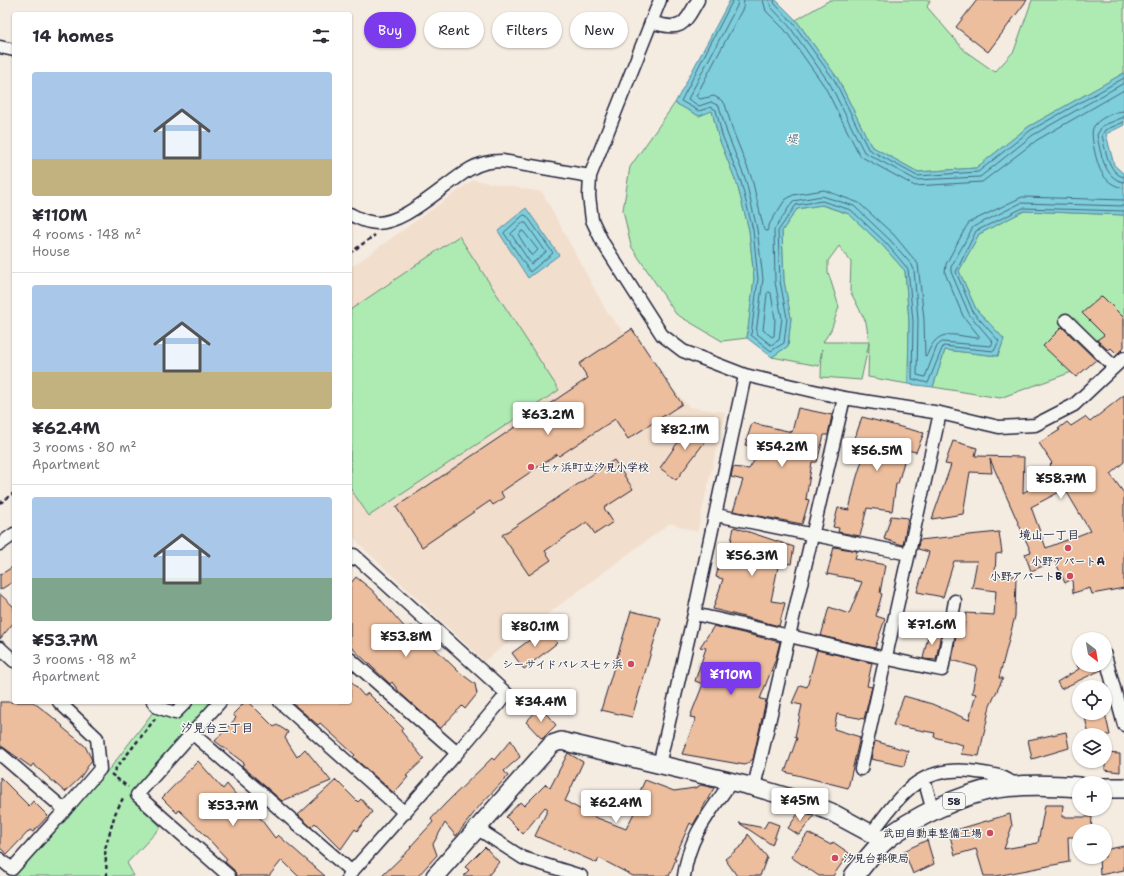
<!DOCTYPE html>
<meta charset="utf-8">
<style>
:root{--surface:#fff;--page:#f7f7f7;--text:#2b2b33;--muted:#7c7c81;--line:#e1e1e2;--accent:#7c3aed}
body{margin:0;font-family:"Shantell Sans","Klee One",sans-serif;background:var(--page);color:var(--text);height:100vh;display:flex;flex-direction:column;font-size:15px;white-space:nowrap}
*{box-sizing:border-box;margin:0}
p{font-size:13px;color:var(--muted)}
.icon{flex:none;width:22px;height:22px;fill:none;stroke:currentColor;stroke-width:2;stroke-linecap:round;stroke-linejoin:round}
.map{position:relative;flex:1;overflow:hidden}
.sheet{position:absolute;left:12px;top:12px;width:340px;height:692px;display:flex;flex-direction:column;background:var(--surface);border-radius:4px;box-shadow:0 1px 3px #0004}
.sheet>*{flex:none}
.hud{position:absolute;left:364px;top:12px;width:380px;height:36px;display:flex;gap:8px}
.needle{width:26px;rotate:149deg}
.controls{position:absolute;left:1072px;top:632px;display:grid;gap:8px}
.controls a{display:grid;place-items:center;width:40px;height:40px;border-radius:50%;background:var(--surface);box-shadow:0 1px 3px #0004;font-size:20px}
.price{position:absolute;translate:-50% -34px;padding:0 9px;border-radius:4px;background:#fff;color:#222;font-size:13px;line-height:26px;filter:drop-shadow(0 1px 2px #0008)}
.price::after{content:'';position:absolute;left:50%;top:24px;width:12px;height:9px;margin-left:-6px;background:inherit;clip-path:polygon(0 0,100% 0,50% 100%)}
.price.on{background:var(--accent);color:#fff}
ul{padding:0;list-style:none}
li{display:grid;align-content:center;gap:8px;height:212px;padding:0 20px}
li+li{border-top:1px solid var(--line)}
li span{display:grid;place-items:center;height:124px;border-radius:4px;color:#555}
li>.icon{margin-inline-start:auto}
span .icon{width:72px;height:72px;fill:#fffc;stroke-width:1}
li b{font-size:17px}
h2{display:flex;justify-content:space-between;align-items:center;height:48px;padding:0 20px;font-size:17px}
.tag{padding:0 14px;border-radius:18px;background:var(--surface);box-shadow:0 1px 3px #0004;font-size:14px;line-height:36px}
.tag.on{background:var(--accent);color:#fff}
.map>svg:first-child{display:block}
</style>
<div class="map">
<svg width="1124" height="876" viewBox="0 0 1124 876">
<rect width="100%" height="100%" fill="#f4ebe1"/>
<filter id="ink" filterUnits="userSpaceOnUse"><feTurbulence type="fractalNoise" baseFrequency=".025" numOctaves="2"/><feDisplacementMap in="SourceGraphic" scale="8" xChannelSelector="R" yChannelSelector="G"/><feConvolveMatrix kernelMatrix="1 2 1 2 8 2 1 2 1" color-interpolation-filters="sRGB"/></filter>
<g filter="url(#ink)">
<!-- built -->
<path fill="#f2decd" d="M473 180 542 192 608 314 689 407 725 412 697 532 670 523 484 661 360 545 350 532V268Z"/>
<!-- green -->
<path fill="#aeebb2" stroke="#688676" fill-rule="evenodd" d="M830 0H930L927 7 965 51 995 72 1014 51 1032 0H1124V73L1028 127 976 168 918 172 871 146 838 79 796 20Z
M675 103 699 116 712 110 718 136 737 184 749 230 754 279 747 338 722 341 676 314 631 246 623 210 630 167Z
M821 205 849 214 883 246 905 271 909 321 908 384 868 377 869 343 861 380 821 377 822 349 819 366 772 357 788 346 791 318 784 281 782 231 797 209ZM839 246 851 262 850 291 866 322 869 342H823L831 330 839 307 828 272V261Z
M1024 211 1124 215V327L1072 372 1000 398 933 387 945 350 998 356 1004 339 976 309 959 271 979 234Z
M459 236 559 390 369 516 350 488V310Z
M186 702H220L132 799 161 827 127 863 134 876H13L111 767 157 707 175 713Z"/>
<!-- water -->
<path fill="#7ecedb" stroke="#59899b" d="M730 0H776L796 20 838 79 871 146 918 172 976 168 1028 127 1124 73V125L1106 134 1114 165 1124 174V215L1024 211 979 234 959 271 976 309 1004 339 998 356 945 350 933 387 908 384 909 321 905 271 883 246 849 214 822 205 797 209 782 231 784 281 791 318 788 346 772 357 747 338 754 278 749 230 737 184 718 136 712 111 699 116 675 103Z
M526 208 559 255 528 278 498 231Z"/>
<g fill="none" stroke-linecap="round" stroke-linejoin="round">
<!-- shore -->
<path stroke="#47677b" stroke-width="1" d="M733 0 681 101 699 111 711 107 716 110 722 135 741 182 753 230 758 279 751 335 771 351 784 343 787 318 780 281 778 231 796 205 822 201 851 210 886 243 908 269 913 321 912 379 928 383 943 346 994 351 999 341 973 312 956 272 976 231 1023 208 1124 211
M738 0 737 6 688 99 699 106 711 102 719 106 727 133 746 181 757 229 763 279 756 333 771 345 779 340 782 318 775 282 774 230 793 201 822 196 854 206 890 240 912 265 914 270 918 320 917 375 925 377 937 346 942 342 991 346 993 342 969 314 951 272V267L973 227 1021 203 1124 206
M744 0 743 8 696 96 700 99 714 96 721 100 725 104 733 131 752 179 764 230 767 231 770 223 785 200 793 195 824 190 859 203 894 235 918 264 924 319 925 356 927 355C938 326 953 336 978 338L980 337 963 316 945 273 946 264 966 227 970 222 1022 197 1124 200
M763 0 766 11 785 30 825 87 860 156 915 186 982 182 1037 140 1124 90
M769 0 771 7 789 26 830 84 864 152 916 180 980 177 1033 135 1124 83
M774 0 775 4 793 23 835 81 868 149 917 176 978 172 1031 130 1124 78
M1124 111C1115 111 1097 119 1093 128 1090 136 1097 166 1102 173 1106 181 1115 187 1124 188
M1124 117 1102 126 1097 135C1100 150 1104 180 1124 182
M1124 122 1105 130 1102 135C1105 148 1108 174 1124 177
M524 215 527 216 553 253 530 272 504 233Z
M523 223H526L546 252 531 264 511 234Z
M522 231 524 232 538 250 533 255H531L519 236Z
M769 292 771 293 775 319 774 336 772 337 763 330 767 294Z"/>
</g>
<!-- building -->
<path fill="#edbe9d" stroke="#22223b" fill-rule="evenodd" d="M977 0H1027L988 52 956 27Z
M1102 296 1124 318V347L1117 354 1111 348 1108 350 1097 340 1104 335 1082 313Z
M1062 327 1096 360 1076 377 1043 346Z
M632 329 682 404 628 439 615 419 559 456 557 454 501 492 504 498 493 505 490 501 422 547 396 507 588 378 579 364Z
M1124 395V462L1110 474 1124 493V588L1092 594 1090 588 1073 593 1072 579 1065 583 1055 561 1031 571 1025 554 1031 552 990 459 992 473 970 472 963 514 932 519 951 465 945 464 953 441 977 448 975 456 1024 457 1023 493 1055 472 1050 465 1052 463 1039 443 1060 430 1058 429 1067 422 1071 426 1085 417 1090 422ZM1065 489 1090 531 1046 548 1031 507Z
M798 408 832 415 828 435H824L817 462H812L806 499 809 500 802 524 733 511 743 480 731 477 733 467 749 469 762 448 745 445 752 423 792 432Z
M862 417 924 433 916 452 907 450 898 484H896L892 511 867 508 860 536 838 532 839 528 833 527 838 508 849 510 856 480 868 441 855 438Z
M692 422 710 435 676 480 660 468Z
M614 460 633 489 604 508 613 522 595 534 587 522 545 551 551 560 529 575 502 535Z
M891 516 908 518 903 545 884 539Z
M734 527 794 547 791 564 779 562 771 601 785 603 779 626 713 609 723 579 716 577 720 560 727 562Z
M999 532 1002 553 996 554 995 575 1016 576 1015 616 999 678H1003L990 706 979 756 961 754 963 745 934 737 935 733 893 725 904 696 932 704 969 720 976 694 972 693 977 667 952 660 956 636 963 637 966 613 994 615 996 591 972 588 977 561H954L943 597 917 592 929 552 918 549 919 540Z
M834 547 857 551 855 559 885 565 880 593 882 594 876 616 885 619 875 648 821 636 829 607 849 614 862 582 853 580 854 579 827 574Z
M14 566V581L0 590V575Z
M356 577 372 590 407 630 412 626 459 672 475 684 477 694 465 709 462 706 440 729 401 694 392 682 390 684 350 646V584Z
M0 594 14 607V622L0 639Z
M631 611 661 618 632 717 601 710Z
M714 626 780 642 775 661 760 699 766 700 753 759 745 765 682 754 696 718 690 717 703 684 695 681 706 648 700 647Z
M547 627 557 643 524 669 512 653Z
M929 631 941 633 936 660 923 659Z
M817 650 872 663 867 686 872 687 864 719 837 714 834 729 860 737 848 788 785 772 797 738 795 737 802 705 792 703 800 685 807 687Z
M1077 665H1100L1101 670 1061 689 1057 682 1079 669Z
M350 680 364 696 368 693 403 728 401 731 424 759 406 776 408 777 394 793 353 757 355 755 320 723 318 725 291 702H350Z
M0 702H33L50 715 63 726 62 727 85 746 92 760 80 778 65 792 33 764 31 767 0 745Z
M245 702H249L274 727 277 725 288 732 285 738 297 757 305 749 331 781 282 801 242 766 244 763 215 741 236 718 233 714Z
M540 707 556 725 542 739 526 722Z
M1084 713H1105L1110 735H1089Z
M1066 732 1069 748 1032 759 1028 740Z
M511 740 520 757 504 771 508 776 481 804 456 836 445 823 433 844 437 855 418 876H382L411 848 410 847 433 822 431 819 446 803 492 758 494 760Z
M875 741 908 751 904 766 871 759Z
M568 753 583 762 565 801 587 813V814L626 829 642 797 638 796 645 780 674 791 695 788 701 785 714 788 693 825 690 823 674 859H676L669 876H633L599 858 597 863 535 836 548 809 545 807 523 834 506 817 520 802 524 806 546 784 550 788Z
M1105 753 1120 754V772L1105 770Z
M198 761 223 789 227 784 251 813 254 810 275 838 278 835 325 876H298L282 860 269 876H236L234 870 225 862 227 859 204 834 179 810 177 813 162 798Z
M0 777 29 806 33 801 48 816 33 832 30 830 7 854 0 848Z
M336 780 358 802 361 799 372 812 357 831 355 829 341 849 315 823 311 827 298 815Z
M1045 805H1063L1062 817H1092L1091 831H1079V837H1068L1069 862 996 876H984L976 849 955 855 949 832 1010 814 1012 826 1004 849 1038 843Z
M800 811 814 816 799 835 788 828Z
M768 821 779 825 772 845 739 823 764 828Z
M808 833 831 845 833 842 849 853 833 876H819L791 857Z
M748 834 767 857 760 876H737L725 859 744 844Z
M927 840 934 864 913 874 904 851Z
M1124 846V870L1100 875 1099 857H1105V852L1109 849Z
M485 847 499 862 488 876H463L469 870 465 867Z"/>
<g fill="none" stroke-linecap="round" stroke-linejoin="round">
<defs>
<path id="street" d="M660 0 590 176 589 196 592 220 603 243 662 335 683 351 745 375 844 398 940 413 999 427 1035 425 1074 405 1124 358
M651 22C681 31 683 27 698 0
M0 47 14 50
M350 214C356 217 363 221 370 222 400 230 445 183 470 169 480 163 491 161 502 161L590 176
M1066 320 1114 367
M716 515 909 554
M0 544 14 534
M694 614C777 632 859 654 942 670L955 601
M0 648 14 661
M1105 655 1124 725
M350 659 457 753
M153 702 157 707 175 713 186 702
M220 702 137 795 229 876
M280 702 405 813
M192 733 352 872
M0 754 65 810
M659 765 694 614 745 375
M861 769 940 413
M924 779 933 811
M754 787 844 398
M478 829 523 858 581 876
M871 834C901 794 921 763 977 772 992 774 1004 775 1016 786
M0 859 12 869 65 810 100 769 97 738 59 702
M348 876 457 753 507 694 354 555 350 560
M684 876C689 836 709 814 731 782"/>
<path id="secondary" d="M435 876 552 744 561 741 754 787 811 804 831 812 885 841"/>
<path id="primary" d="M1105 788H1124
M854 876C864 864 873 851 884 841 913 817 960 795 997 788 1023 784 1052 785 1079 787"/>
</defs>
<!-- street casing -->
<use href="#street" stroke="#22223b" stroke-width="15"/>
<!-- secondary casing -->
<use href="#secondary" stroke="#22223b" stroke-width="20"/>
<!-- primary casing -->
<use href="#primary" stroke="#22223b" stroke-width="22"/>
<!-- path -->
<path stroke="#22223b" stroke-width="2.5" stroke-dasharray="4 3" stroke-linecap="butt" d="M350 253 375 235
M0 503 14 493
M114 771 155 719
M111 774 128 787
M107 876 105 849 115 814 124 796"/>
<!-- street -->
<use href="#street" stroke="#f6f6f2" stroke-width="12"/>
<!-- secondary -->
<use href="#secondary" stroke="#f6f6f2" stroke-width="17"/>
<!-- primary -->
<use href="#primary" stroke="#f6f6f2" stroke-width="19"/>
</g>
</g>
<!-- markers -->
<g fill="#d1495b" stroke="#f6f6f2" stroke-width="1.5">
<circle cx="531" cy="467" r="4"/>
<circle cx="1068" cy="548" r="4"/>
<circle cx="1070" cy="576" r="4"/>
<circle cx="631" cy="664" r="4"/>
<circle cx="990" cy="833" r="4"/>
<circle cx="835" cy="858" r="4"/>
</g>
<g text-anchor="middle" stroke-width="3" stroke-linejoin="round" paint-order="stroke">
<!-- shield labels -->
<rect fill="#f6f6f2" stroke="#626272" stroke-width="1" x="943" y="793" width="22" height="16" rx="3"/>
<g font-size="10" font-weight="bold" fill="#22223b">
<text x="954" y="805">58</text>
</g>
<!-- poi labels -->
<g font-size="11" font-weight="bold" fill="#22223b" stroke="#f6f6f2" text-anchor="end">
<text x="539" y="471" text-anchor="start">七ヶ浜町立汐見小学校</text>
<text x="1068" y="565" text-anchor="middle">小野アパートA</text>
<text x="1062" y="580">小野アパートB</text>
<text x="623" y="668">シーサイドパレス七ヶ浜</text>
<text x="982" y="837">武田自動車整備工場</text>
<text x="843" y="862" text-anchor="start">汐見台郵便局</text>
</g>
<!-- water labels -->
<g font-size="12" font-style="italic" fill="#3e566b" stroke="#f6f6f2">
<text x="792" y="143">堤</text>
</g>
<!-- neighbourhood labels -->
<g font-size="12" font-weight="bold" fill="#22223b" stroke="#f6f6f2">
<text x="1049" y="539">境山一丁目</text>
<text x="217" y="732">汐見台三丁目</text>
</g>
</g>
</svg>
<div class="controls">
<a><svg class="needle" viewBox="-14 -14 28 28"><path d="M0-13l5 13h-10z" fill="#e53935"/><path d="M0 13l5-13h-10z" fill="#7c7c81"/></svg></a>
<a><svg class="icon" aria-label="locate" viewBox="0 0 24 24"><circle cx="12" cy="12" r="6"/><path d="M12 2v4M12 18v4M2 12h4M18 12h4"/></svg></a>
<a><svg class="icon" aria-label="layers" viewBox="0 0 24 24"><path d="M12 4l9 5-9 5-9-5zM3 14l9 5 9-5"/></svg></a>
<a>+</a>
<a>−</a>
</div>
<b class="price" style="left:548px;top:436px">¥63.2M</b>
<b class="price" style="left:685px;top:451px">¥82.1M</b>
<b class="price" style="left:782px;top:468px">¥54.2M</b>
<b class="price" style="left:877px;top:472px">¥56.5M</b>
<b class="price" style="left:1061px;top:500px">¥58.7M</b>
<b class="price" style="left:752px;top:577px">¥56.3M</b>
<b class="price" style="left:932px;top:646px">¥71.6M</b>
<b class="price" style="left:535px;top:648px">¥80.1M</b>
<b class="price" style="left:406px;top:658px">¥53.8M</b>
<b class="price on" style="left:731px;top:696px">¥110M</b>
<b class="price" style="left:541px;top:723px">¥34.4M</b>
<b class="price" style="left:800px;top:822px">¥45M</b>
<b class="price" style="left:616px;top:824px">¥62.4M</b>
<b class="price" style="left:233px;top:827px">¥53.7M</b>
<div class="hud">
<a class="tag on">Buy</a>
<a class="tag">Rent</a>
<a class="tag">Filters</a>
<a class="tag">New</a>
</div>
<section class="sheet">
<h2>14 homes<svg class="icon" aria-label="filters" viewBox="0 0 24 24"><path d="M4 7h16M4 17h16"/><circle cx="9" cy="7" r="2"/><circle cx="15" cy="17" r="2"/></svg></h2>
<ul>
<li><span style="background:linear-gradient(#a9c7e8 70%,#c2b280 0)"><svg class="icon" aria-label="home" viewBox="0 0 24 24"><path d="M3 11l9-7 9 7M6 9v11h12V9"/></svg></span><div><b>¥110M</b><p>4 rooms · 148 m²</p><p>House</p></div></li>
<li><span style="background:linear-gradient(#a9c7e8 70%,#c2b280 0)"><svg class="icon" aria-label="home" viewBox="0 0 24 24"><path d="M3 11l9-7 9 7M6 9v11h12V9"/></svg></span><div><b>¥62.4M</b><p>3 rooms · 80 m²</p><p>Apartment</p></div></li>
<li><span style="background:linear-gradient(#a9c7e8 65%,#7fa58c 0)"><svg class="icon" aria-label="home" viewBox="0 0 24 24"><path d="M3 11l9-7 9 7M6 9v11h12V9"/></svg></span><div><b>¥53.7M</b><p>3 rooms · 98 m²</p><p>Apartment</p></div></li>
</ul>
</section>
</div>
